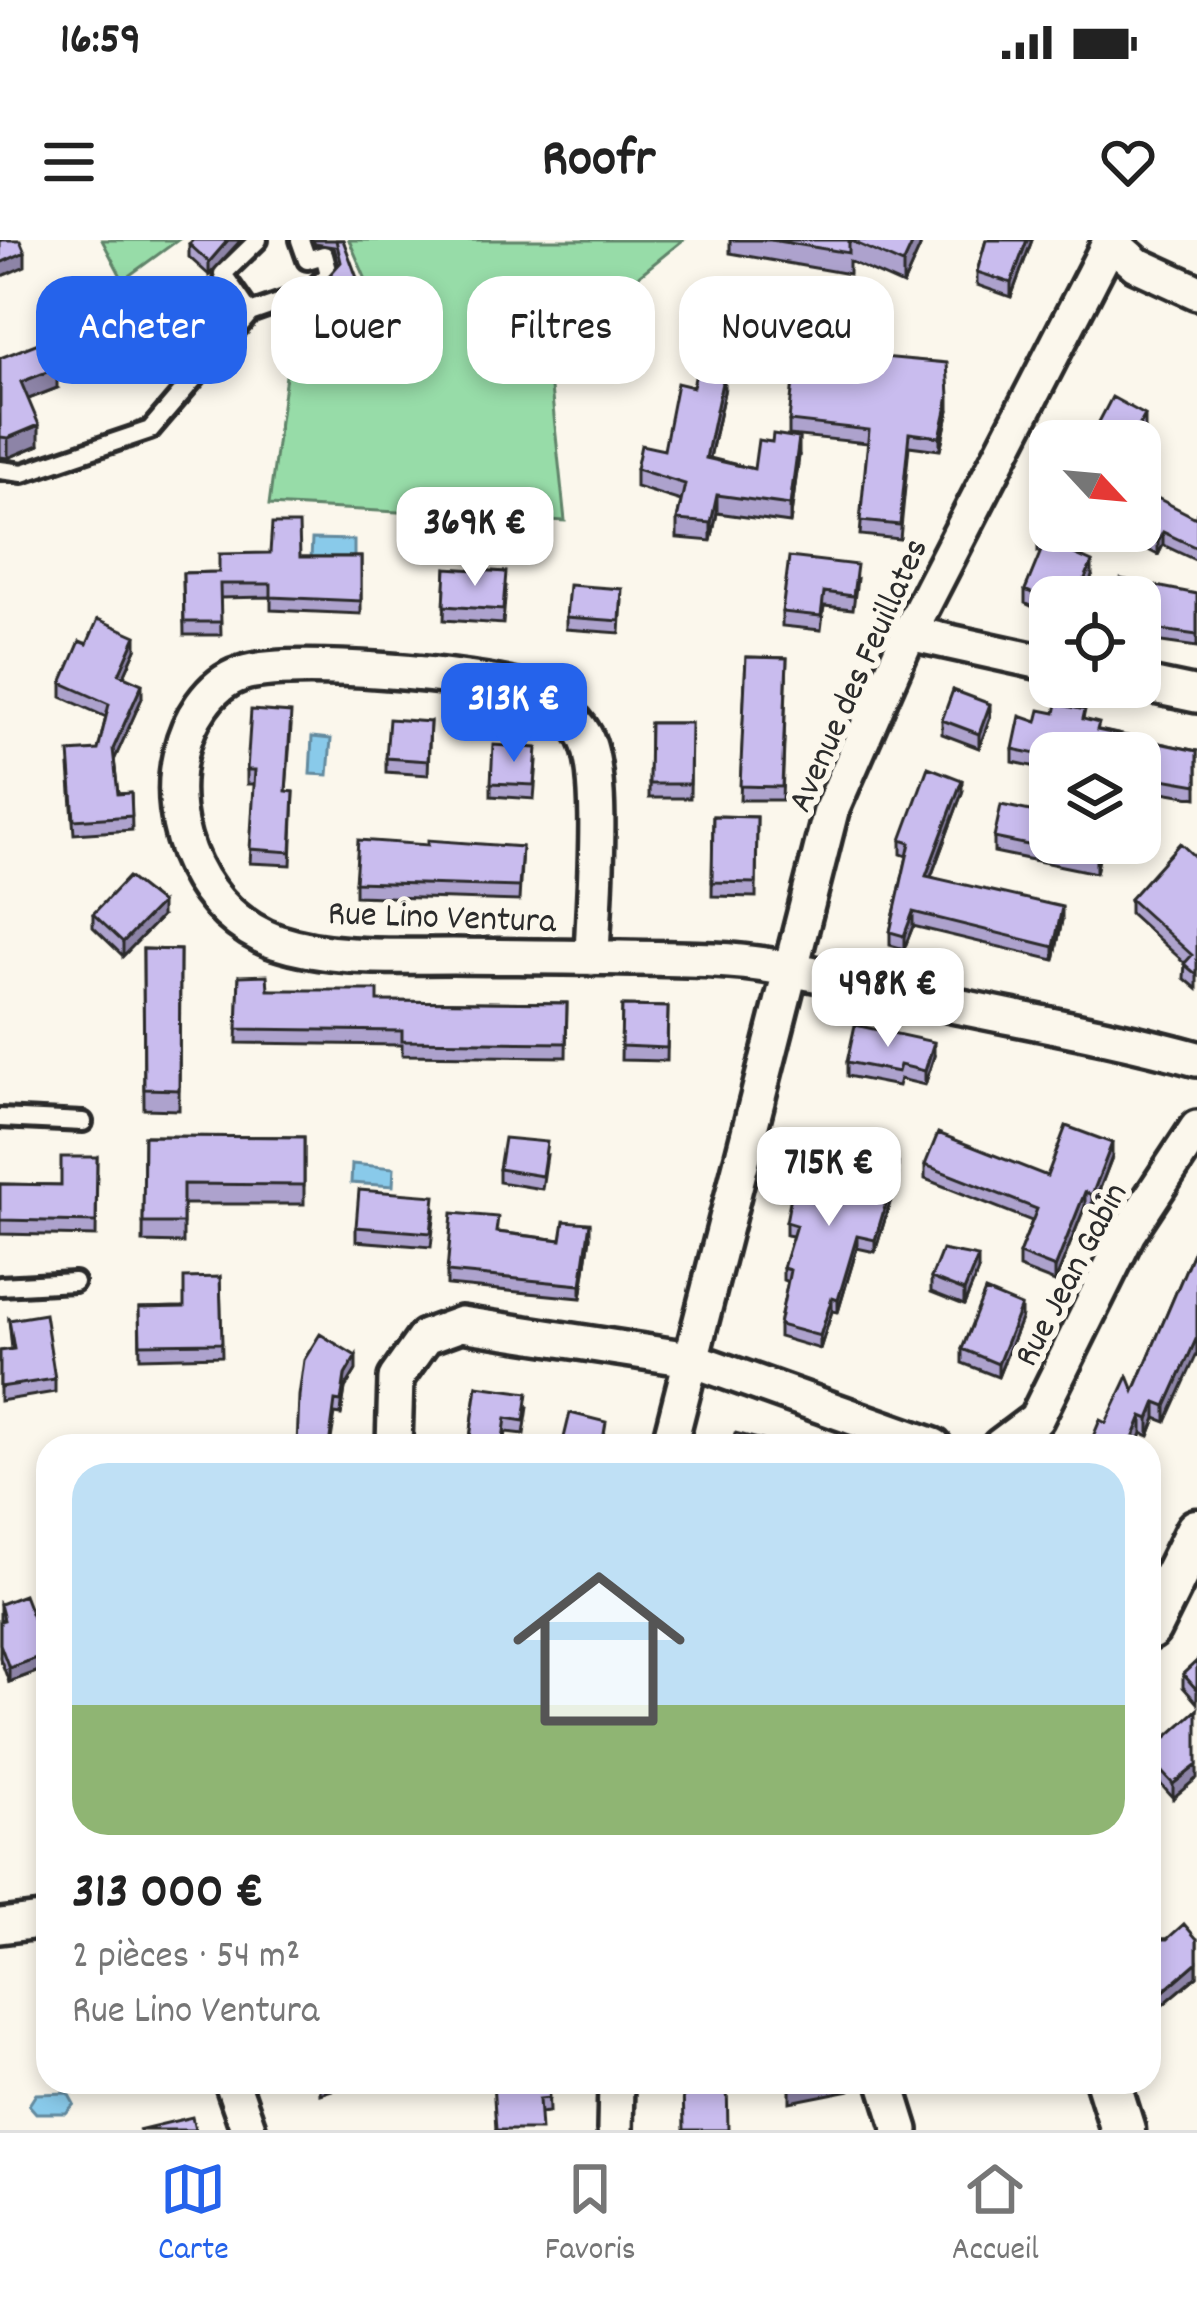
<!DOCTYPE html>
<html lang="fr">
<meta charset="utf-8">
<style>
:root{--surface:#fff;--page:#f2f2f2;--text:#222;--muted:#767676;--line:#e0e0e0;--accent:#2563eb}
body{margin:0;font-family:Dekko,sans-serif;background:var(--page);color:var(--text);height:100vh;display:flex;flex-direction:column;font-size:45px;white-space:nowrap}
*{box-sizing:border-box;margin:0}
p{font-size:39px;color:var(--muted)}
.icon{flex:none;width:66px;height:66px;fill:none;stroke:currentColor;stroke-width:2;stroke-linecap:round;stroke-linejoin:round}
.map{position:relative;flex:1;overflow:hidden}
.details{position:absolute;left:36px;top:1194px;width:1125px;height:660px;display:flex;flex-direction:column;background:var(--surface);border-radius:36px;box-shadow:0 6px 18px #0003}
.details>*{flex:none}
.banner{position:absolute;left:36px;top:36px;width:1125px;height:108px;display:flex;gap:24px}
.needle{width:78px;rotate:116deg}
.fabs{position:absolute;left:1029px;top:180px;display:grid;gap:24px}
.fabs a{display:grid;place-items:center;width:132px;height:132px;border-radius:24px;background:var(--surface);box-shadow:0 6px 18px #0003;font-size:60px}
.price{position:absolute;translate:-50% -102px;padding:0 27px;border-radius:24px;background:#fff;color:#222;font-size:39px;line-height:78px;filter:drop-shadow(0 3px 6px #0008)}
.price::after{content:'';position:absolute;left:50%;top:72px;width:36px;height:27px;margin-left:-18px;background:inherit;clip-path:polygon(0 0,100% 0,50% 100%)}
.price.selected{background:var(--accent);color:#fff}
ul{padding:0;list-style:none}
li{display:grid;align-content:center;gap:24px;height:636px;padding:0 36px}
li+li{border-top:3px solid var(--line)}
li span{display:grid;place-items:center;height:372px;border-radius:36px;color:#555}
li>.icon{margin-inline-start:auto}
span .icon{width:216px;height:216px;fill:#fffc;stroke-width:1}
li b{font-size:51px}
.pill{padding:0 42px;border-radius:36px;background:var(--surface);box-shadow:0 6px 18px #0003;font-size:42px;line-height:108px}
.pill.selected{background:var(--accent);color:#fff}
.status{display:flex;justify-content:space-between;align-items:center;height:84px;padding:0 60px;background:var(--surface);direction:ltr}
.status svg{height:33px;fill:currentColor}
header{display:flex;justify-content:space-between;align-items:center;height:156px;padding:0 36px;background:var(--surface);font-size:54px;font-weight:700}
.menu{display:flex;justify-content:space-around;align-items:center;height:168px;border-top:3px solid var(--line);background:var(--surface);font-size:33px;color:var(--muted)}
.menu a{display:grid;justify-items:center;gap:6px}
.menu .selected{color:var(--accent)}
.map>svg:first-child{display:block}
</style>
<div class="status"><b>16:59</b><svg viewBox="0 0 49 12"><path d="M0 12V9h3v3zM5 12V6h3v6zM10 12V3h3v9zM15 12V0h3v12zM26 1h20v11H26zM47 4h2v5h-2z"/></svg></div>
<header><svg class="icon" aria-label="menu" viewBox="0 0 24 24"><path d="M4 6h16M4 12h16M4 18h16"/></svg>Roofr<svg class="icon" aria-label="heart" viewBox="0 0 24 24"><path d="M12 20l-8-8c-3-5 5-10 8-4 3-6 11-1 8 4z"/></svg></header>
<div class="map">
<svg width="1197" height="1890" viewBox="0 0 1197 1890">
<rect width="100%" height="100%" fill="#fbf7ec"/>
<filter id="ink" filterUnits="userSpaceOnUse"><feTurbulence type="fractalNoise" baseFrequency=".00833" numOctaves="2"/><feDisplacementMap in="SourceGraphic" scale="24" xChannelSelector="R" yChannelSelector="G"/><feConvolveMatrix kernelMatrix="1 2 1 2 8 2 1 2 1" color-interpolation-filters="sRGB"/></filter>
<g filter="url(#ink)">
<!-- green -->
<path fill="#97dca8" stroke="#61846a" stroke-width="3" d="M102 0H178L123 40Z
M349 0H683L547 110 565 281 269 265 288 120 379 70Z"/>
<!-- water -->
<path fill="#89caea" stroke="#638a9e" stroke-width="3" d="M312 299 354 300V319H311Z
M449 299 486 302 484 320 448 318Z
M312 497 331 499 328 535 310 534Z
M352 924 394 928 393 946 351 943Z
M68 1853 74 1864 66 1873H36L29 1865 36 1854Z"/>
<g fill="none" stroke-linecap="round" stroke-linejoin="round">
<defs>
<path id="service" d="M250 73 223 34 258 0
M0 230 23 233 150 190 250 73 310 52 329 34 324 15 307 20 300 0
M0 878 83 882
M0 1046 74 1042"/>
<path id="minor" d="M1111 2 1136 24 1197 52
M909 393 1050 424
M1140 443 1197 455
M592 718C593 668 606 536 585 496 573 474 550 459 527 451 480 435 287 418 241 434 209 444 188 481 181 512 163 587 202 676 277 702 332 720 397 716 453 716 540 717 627 717 714 720 787 723 862 746 933 761 1021 780 1111 795 1197 819
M394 1206 396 1138 425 1097 461 1084 690 1119 934 1206
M669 1206 831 571 909 393 1111 0
M1000 1206 1036 1179 1128 993 1197 888
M0 1686 48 1680
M232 1842 248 1888
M886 1842 901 1890
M615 1890 616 1842"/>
<path id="tertiary" d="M1149 1388 1197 1291
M1108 1842 1123 1890"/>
</defs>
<!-- service casing -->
<use href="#service" stroke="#2b2b2b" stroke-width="26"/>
<!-- minor casing -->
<use href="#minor" stroke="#2b2b2b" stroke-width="42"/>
<!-- tertiary casing -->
<use href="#tertiary" stroke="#2b2b2b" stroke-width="51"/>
<!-- service -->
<use href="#service" stroke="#fbf7ec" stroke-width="16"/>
<!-- minor -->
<use href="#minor" stroke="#fbf7ec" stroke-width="33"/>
<!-- tertiary -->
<use href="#tertiary" stroke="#fbf7ec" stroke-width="42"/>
</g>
<!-- wall -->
<path fill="#ada2cd" stroke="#2b2b2b" stroke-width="3" d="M241 0 209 35 189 17V4Z
M312 0H343L363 68 286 95 281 76V62L318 48 339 26 334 7 315 4Z
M730 0H920V7L903 45 849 21V34L730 13Z
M986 0H1032L1011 57 977 45V32Z
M836 104 872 116 949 170 940 210 909 206 900 299 860 295 868 203 789 195V181Z
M0 118 57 148 28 159 39 205 8 218 0 217Z
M724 152 710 218 754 229 799 216 790 283 717 273 711 301 677 298V280L681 261 636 247V229L664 210Z
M1197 272V321L1163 305 1158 315 1129 300V291H1140L1196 278Z
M1050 291H1091L1077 316 1092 336 1050 357V375L1025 363V350L1041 313 1038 312V298Z
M300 317H361V374L271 370V357L220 358 221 395H184L183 333 219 332Z
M446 328 506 346 503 384 444 380Z
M857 339 853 369 824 366 821 390 782 386V372Z
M1197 354V407L1140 399V357Z
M622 361 620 393 566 389V377Z
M87 404 136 409 124 436 142 458 114 520 118 554 131 553 132 590 74 594 69 526 98 510 106 477 62 457V443Z
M746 417 787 418 782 560H740Z
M990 478 979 508 942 494V480Z
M1085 480 1099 490 1197 511V558L1140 548V513H1050V530L1013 522V509L1037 482Z
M430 482 428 535 386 532V518Z
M650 483H691L690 558H649Z
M291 487 286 551 294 552 291 625 250 623 255 544H247V530Z
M537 522 534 559 491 556V543Z
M962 553 931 637 1062 680 1054 720 913 686 904 709 890 705V692L907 616 901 614V600Z
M713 576 757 577 756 657 712 656Z
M994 598 1102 603 1096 633 994 612Z
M428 605 522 607 519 661 355 656V642Z
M1197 619V749L1184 738 1185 723 1130 673V659Z
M93 674 161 677 123 716 93 687Z
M143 709 180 710 179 870 144 869Z
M239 736 268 750 378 761 567 763 566 817 402 815V805L237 803Z
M622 766 668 767 667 821 621 820Z
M934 816 925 845 900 839 898 846 847 836V822Z
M144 896 304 897V964H183V1003L143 1002Z
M547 915 542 949 499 942V929Z
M97 917 96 996 0 994V944L61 945Z
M1112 917 1092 969 1085 966 1055 1042 1019 1028V1014L1032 981 925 939V925L1047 936Z
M898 936 875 1012 857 1008 838 1072 832 1071 820 1109 779 1097V1085L788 1042 783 1040V1028L793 996 786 995V982Z
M435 970 431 1007 356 1001V987Z
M498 992 561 1000 590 997 581 1058 447 1045V1032Z
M1197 1003 1166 1182 1156 1178 1149 1196 1142 1193 1137 1206H1083L1092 1199 1134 1151Z
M978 1031 964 1065 931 1052V1038Z
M220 1037 222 1116 140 1118 139 1068 184 1067Z
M1021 1079 998 1137 962 1123V1109Z
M9 1080 55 1139V1152L0 1161V1111L12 1109Z
M356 1130 345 1148 341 1175 335 1174 330 1206H297Z
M477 1146 528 1167 524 1194 506 1192 504 1206H469Z
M0 1364 47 1428 9 1442 0 1418Z
M1197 1421V1463L1183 1447V1434Z
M1197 1470 1173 1558 1149 1531V1513Z
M1149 1699H1197V1736L1159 1768 1149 1757Z
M548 1842 549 1872 539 1873 495 1890Z"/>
<!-- shaded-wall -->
<path fill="#8d84a7" stroke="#2b2b2b" stroke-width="3" d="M228 0H241L209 35V22Z
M914 0H920V7L903 45V24Z
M1027 0H1032L1011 57V43Z
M25 12V26L0 37V23Z
M363 54V68L286 95V81Z
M57 128V148L21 162V142Z
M724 133V152L706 236V218Z
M949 156V170L940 210V197Z
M1145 175V188L1138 201H1131Z
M39 185V205L8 218V198Z
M799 198V216L790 283V265Z
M717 255V273L711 301V283Z
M1083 291H1091L1072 327V313Z
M1163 292V305L1158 315V302Z
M1092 322V336L1083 357H1077Z
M136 396V409L119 447V434Z
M142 444V458L113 523V509Z
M990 464V478L979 508V494Z
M962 540V553L926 650V636Z
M1099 603H1102L1096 633V619Z
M161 663V677L123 716V702Z
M1062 667V680L1054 720V707Z
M913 672V686L904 709V696Z
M934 802V816L925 845V831Z
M1112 903V917L1092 969V955Z
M898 923V936L875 1012V1000Z
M1085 952V966L1055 1042V1028Z
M590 983V997L581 1058V1045Z
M857 996V1008L838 1072V1060Z
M978 1017V1031L964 1065V1051Z
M832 1058V1071L820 1109V1096Z
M1021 1066V1079L998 1137V1124Z
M1197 1097V1114L1166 1182V1166Z
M356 1116V1130L345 1148 341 1175 345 1135Z
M1156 1162V1178L1149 1196V1179Z
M1142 1176V1193L1137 1206H1130Z
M47 1414V1428L9 1442V1428Z
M1197 1525V1538L1173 1558V1544Z
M1197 1722V1736L1159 1768V1755Z
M320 1842H356L320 1854Z
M820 1842H850V1850L790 1862V1848Z"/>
<!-- building -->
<path fill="#c9bcee" stroke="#2b2b2b" stroke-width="3" d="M0 0H20L25 12 0 23Z
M193 0H228L209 22 189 4Z
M336 0H343L363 54 286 81 281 62 318 48 341 22Z
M771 0H914L903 24 849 0V13Z
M986 0H1027L1011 43 977 32Z
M798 89 836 93 835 104 872 108 871 116 947 123 949 156 940 197 909 193 900 285 860 281 869 190 789 181Z
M46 100 57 128 21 142 39 185 8 198 0 197V118Z
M697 128 724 133 706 218 754 229 758 200 772 202 773 194 799 198 790 265 717 255 711 283 677 280 685 244 636 229 641 205 664 210 677 143 693 147Z
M1112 157 1145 175 1131 201H1089Z
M1140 249 1196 278 1197 272V308L1163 292 1158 302 1138 291H1140Z
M1050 276V291H1083L1072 313 1092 322 1077 357H1050V361L1025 350 1045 301 1038 298Z
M272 284H299L300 317H361V361L271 357V344H220L221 382H184L183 333 219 332V314L270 313Z
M789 317 857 325 853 356 824 352 821 376 782 372Z
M446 328 506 332 503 370 444 366Z
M1121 339 1197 354V395L1140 387V357H1118Z
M569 345 622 349 620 381 566 377Z
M98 379 136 396 119 434 142 444 113 509 118 554 131 553 132 576 74 580 69 512 98 510 109 464 62 443 80 401 87 404Z
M746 417 787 418 782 547 740 546Z
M953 450 990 464 979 494 942 480Z
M1057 464 1085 470 1083 479 1099 483 1097 490 1197 511V545L1140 535V513H1050V517L1013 509 1020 476 1037 482 1040 470 1055 473Z
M251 470 291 473 286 551 294 552 291 612 250 609 255 530H247Z
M389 479 430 482 428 521 386 518Z
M650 483H691L690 544H649Z
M493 505 537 508 534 545 491 543Z
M928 527 962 540 926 636 1062 667 1054 707 913 672 904 696 890 692 910 603 901 600Z
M1001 565 1050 575V603H1099L1096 619 994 598Z
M713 576 757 577 756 643 712 642Z
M358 600 428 605V600L522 607 519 647 355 642Z
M1180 603 1197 619V735L1184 724 1192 715 1130 659Z
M128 637 161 663 123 702 93 674Z
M143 709 180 710 179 850 144 849Z
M267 735 268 750H378V761L567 763 566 803 402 801V791L237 789 239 736Z
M622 766 668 767 667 808 621 806Z
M855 785 934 802 925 831 900 825 898 832 847 822Z
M1066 886 1112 903 1092 955 1085 952 1055 1028 1019 1014 1037 969 925 925 938 893 1047 936Z
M144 896 304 897V945L183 944V983H143Z
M504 898 547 902 542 936 499 929Z
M800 908 863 919 865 914 898 923 875 1000 857 996 838 1060 832 1058 820 1096 779 1085 790 1030 783 1028 796 985 786 982Z
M61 917H97L96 982 0 980V944L61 945Z
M359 950 435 956 431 993 356 987Z
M452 973 498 977 496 992 561 1000 564 981 590 983 581 1045 447 1032Z
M1197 1003V1097L1166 1166 1156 1162 1149 1179 1142 1176 1130 1206H1083L1087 1197 1092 1199 1100 1180 1106 1183 1128 1136 1134 1151Z
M942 1010 978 1017 964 1051 931 1038Z
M220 1037 222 1103 140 1104 139 1068 184 1067V1038Z
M985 1051 1021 1066 998 1124 962 1109Z
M45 1074 55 1139 0 1147V1111L14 1109 9 1080Z
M320 1094 356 1116 345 1135 341 1162 335 1161 329 1206H297L299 1156 304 1120Z
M477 1146 528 1153 524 1181 506 1178 502 1206H469Z
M570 1173 606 1182 602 1206H562Z
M735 1193 774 1203 773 1206H732Z
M24 1355 47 1414 9 1428 0 1404V1381L4 1380 0 1364Z
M1197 1421V1450L1183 1434Z
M1197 1470V1525L1173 1544 1149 1518V1513Z
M1184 1684 1197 1699V1722L1159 1755 1149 1743V1699H1167Z
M493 1842H548L549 1858 539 1859 541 1890H496Z
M683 1842H727L728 1890H684Z
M788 1842H820L790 1848Z
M192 1877 195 1890H138Z"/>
</g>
<g text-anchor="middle" stroke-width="12" stroke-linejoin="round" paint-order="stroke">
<!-- street labels -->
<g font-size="36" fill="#2b2b2b" stroke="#fbf7ec">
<text transform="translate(855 434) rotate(-66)" y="13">Avenue des Feuillates</text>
<text transform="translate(442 674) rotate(2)" y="13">Rue Lino Ventura</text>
<text transform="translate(1068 1033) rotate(-62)" y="13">Rue Jean Gabin</text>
</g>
</g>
</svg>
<div class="fabs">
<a><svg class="needle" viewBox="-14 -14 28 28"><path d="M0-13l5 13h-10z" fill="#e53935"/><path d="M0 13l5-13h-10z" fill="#767676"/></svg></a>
<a><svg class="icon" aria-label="locate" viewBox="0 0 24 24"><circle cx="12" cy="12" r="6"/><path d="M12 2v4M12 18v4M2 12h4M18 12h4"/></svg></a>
<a><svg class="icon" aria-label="layers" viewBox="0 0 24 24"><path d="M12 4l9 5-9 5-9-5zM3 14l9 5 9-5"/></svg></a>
</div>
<b class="price" style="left:475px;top:349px">369K €</b>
<b class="price selected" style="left:514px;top:525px">313K €</b>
<b class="price" style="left:888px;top:810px">498K €</b>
<b class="price" style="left:829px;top:989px">715K €</b>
<div class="banner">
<a class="pill selected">Acheter</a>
<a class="pill">Louer</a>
<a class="pill">Filtres</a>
<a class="pill">Nouveau</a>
</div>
<section class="details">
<ul>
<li><span style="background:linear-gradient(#bfe0f5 65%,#8fb573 0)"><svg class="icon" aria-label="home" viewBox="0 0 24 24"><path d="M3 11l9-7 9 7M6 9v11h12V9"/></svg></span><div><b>313 000 €</b><p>2 pièces · 54 m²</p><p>Rue Lino Ventura</p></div></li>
</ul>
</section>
</div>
<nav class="menu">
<a class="selected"><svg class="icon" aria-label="map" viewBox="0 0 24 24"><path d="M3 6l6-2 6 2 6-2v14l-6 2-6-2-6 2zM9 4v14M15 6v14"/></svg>Carte</a>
<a><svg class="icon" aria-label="saved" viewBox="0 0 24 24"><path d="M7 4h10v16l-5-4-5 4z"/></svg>Favoris</a>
<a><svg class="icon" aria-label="home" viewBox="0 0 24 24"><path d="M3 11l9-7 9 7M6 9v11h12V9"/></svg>Accueil</a>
</nav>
